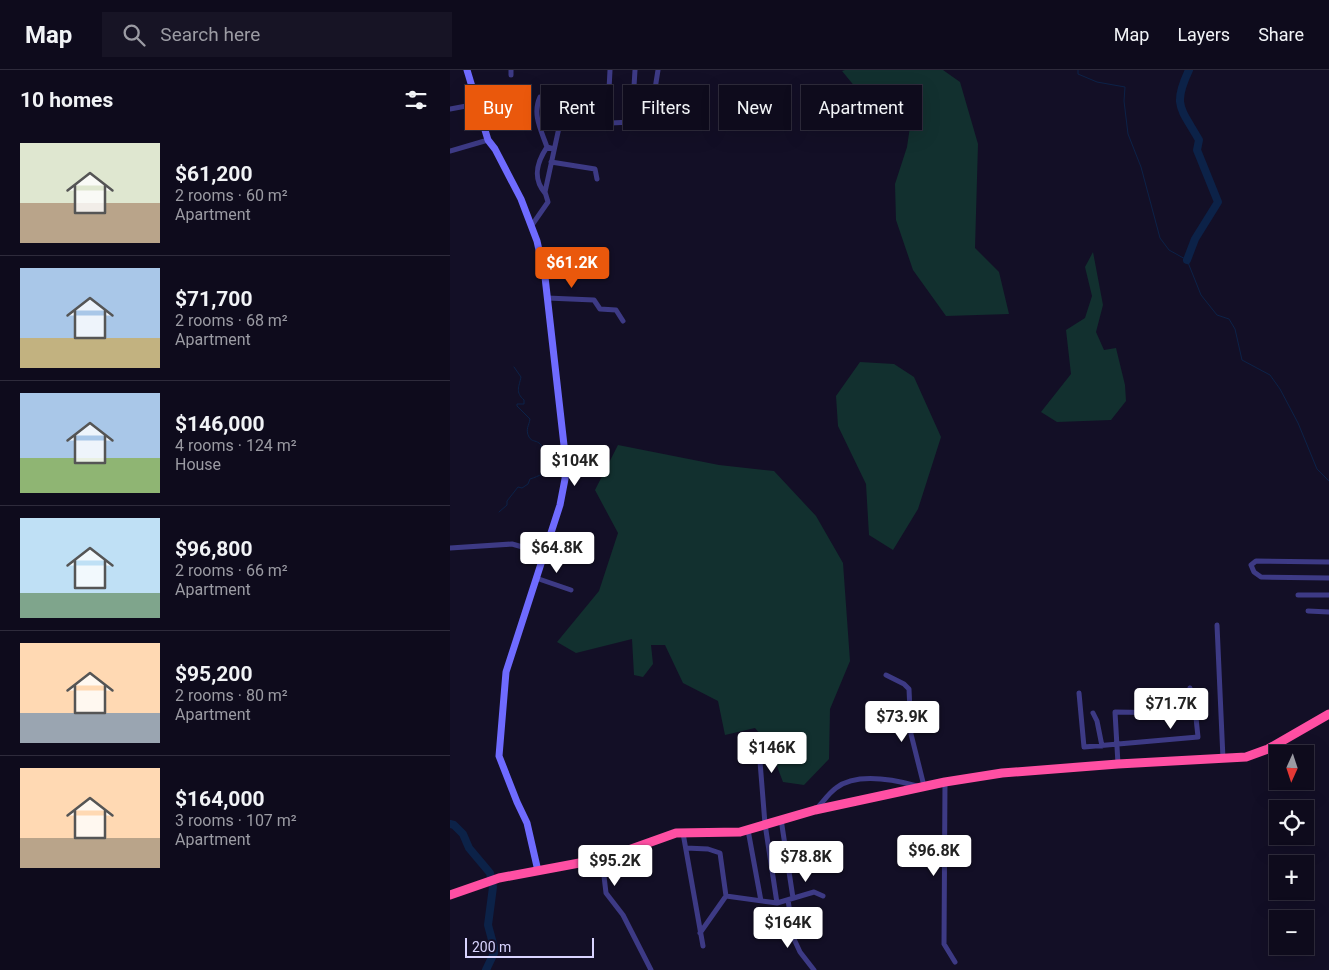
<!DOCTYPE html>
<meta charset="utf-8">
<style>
:root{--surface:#0e0b1c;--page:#171425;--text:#f1f3f6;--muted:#9b9ba3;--line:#2e2b3b;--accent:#ea580c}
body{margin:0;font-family:Roboto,sans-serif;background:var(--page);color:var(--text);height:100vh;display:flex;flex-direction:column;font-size:19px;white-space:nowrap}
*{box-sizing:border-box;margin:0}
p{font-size:16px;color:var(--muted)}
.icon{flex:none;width:28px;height:28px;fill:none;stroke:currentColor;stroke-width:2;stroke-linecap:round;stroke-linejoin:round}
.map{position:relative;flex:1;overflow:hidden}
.side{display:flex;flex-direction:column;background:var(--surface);width:450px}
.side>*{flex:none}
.banner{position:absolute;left:15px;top:15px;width:475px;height:45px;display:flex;gap:10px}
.needle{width:32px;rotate:183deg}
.fabs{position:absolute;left:819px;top:675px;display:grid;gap:10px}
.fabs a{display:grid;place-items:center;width:45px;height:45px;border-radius:0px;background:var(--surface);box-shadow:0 5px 20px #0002,0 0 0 1px var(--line);font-size:25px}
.scale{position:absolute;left:15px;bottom:12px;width:129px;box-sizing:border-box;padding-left:5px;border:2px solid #d9d4ff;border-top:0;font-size:14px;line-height:18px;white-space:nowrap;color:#d9d4ff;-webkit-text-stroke:4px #130f26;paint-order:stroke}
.price{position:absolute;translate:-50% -42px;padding:0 11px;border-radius:5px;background:#fff;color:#222;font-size:16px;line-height:32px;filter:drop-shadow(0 1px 2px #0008)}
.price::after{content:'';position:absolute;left:50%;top:30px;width:15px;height:11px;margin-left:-8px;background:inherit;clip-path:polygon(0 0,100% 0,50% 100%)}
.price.active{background:var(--accent);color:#fff}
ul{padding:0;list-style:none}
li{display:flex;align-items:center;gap:15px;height:125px;padding:0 20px}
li+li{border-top:1px solid var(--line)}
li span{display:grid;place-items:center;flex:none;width:140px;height:100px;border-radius:0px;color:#555}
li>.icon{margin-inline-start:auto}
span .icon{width:60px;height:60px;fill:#fffc;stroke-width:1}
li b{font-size:21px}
h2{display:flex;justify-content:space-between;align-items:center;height:60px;padding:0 20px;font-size:21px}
.tag{padding:0 18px;border-radius:0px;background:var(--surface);box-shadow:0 5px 20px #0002,0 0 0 1px var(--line);font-size:18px;line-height:45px}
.tag.active{background:var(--accent);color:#fff}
header{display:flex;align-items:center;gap:30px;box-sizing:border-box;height:70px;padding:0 25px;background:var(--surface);border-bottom:1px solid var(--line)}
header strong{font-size:24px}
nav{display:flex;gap:28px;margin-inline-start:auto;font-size:18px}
.search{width:350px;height:45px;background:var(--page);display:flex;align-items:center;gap:12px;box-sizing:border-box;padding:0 18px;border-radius:0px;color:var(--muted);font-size:19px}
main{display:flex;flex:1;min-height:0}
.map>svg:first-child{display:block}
</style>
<header>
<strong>Map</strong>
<div class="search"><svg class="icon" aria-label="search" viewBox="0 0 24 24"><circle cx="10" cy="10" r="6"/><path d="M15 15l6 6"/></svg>Search here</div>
<nav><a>Map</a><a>Layers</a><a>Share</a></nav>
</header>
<main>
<section class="side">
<h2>10 homes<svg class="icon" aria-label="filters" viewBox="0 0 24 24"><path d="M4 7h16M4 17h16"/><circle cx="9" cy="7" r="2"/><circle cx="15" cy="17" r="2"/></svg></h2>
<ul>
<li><span style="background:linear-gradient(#dfe7d0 60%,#b9a48a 0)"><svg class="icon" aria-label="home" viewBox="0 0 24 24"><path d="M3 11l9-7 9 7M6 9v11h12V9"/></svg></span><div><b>$61,200</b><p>2 rooms · 60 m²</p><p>Apartment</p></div></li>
<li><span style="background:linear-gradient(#a9c7e8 70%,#c2b280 0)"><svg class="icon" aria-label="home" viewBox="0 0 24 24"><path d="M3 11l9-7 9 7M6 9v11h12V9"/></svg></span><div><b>$71,700</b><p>2 rooms · 68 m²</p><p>Apartment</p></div></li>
<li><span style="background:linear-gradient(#a9c7e8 65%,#8fb573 0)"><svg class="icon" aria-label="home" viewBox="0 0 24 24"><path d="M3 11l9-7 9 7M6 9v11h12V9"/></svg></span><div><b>$146,000</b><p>4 rooms · 124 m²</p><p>House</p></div></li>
<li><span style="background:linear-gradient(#bfe0f5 75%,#7fa58c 0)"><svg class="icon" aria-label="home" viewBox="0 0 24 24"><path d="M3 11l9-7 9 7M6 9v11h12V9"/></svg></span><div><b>$96,800</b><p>2 rooms · 66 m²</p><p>Apartment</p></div></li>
<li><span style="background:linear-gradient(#ffd9b3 70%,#9aa5b1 0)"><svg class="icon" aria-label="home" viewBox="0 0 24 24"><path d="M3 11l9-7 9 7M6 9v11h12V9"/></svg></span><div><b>$95,200</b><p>2 rooms · 80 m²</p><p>Apartment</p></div></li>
<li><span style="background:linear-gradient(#ffd9b3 70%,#b9a48a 0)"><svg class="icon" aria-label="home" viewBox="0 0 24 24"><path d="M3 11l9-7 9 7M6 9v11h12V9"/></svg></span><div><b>$164,000</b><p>3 rooms · 107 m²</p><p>Apartment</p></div></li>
</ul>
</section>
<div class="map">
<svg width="879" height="900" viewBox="0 0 879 900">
<rect width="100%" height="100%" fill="#130f26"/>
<!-- green -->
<path fill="#12302f" d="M395 0H493L510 12 528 74 525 178 549 202 559 244 496 246 463 200 446 150 445 114 457 77 462 43 453 29 406 18 392 1Z
M643 182 653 235 646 262 654 280 666 278 675 315 676 331 661 350 607 352 591 342 621 304 616 260 635 248 642 226 635 197Z
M410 292 444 294 464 307 491 367 468 439 443 480 419 465 416 414 388 356 386 326Z
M168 375 269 395 324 401 366 446 393 493 400 591 380 639 379 689 354 715 333 712 319 675 305 658 275 665 268 631 233 613 215 575H201L203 594 193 607 184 605 182 569 126 583 107 572 149 521 168 463 145 420Z"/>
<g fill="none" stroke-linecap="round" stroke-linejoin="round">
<!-- stream -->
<path stroke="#0c2248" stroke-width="1" d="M628 0V4L647 12 675 17 674 31 678 64 691 97 710 168 719 180 737 190 751 225 767 245 779 249 785 259 792 290 820 305 830 319 848 353 867 399 879 411
M49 442 57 435V431L68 417 72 418 78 414 80 409C99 403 105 396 93 379 92 377 91 374 89 373 85 370 82 372 79 367 75 359 79 356 80 349L67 336V334H74V330C65 322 69 317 71 307L64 297"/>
<!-- river -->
<path stroke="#0c2248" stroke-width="8" d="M737 190 745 169 768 132 747 80 749 70C731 38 722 36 739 0
M0 754 4 755 13 764 19 778 40 803 43 817 38 855 45 881 36 900"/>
<!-- street -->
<path stroke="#3d3a85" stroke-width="5" d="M61 0V5
M160 0 158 39 161 53 181 52 205 19 208 0
M185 0 183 33 186 45
M0 39 27 34
M31 44 69 34
M104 79 97 77C91 60 82 44 90 27L116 29
M0 81 38 70
M101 92 145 99 147 109
M95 123C82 108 87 92 97 77
M82 155 98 132 95 122 115 30C127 17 142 23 157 24
M97 228 144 230 150 239 166 240 173 251
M0 478 62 474 94 483
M879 492 806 491 801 495 804 502 811 507 879 508
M86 508 121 520
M848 525H879
M858 541 879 542
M767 555 773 689
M436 605 454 614 459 619 461 664 474 716
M629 623 634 677 748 667 745 638 740 618
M643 643 647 651 652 676
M297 668 309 679 315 754 327 833
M668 694 665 642 721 643 726 641V628L723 625 701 624
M495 712 494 874 505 892
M367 738C373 732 379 723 386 718 407 702 445 710 467 716
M331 749 343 828
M298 760 311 831
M233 763 253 876
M236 778 258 779 270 783 276 826 327 833 364 822 373 826
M156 788 154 806 156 823 173 845 201 900
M338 830 344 869 350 882 364 900
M250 863 276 826"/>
<!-- secondary -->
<path stroke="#6f6bff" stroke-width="7" d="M17 0 38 70 45 79 71 129 87 171 95 207 116 393 115 409 110 435 56 602 49 686 67 732 77 753 88 801"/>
<!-- highway -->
<path stroke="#ff4fa3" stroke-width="9" d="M0 825 49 808 156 788 226 763 290 762 365 740 495 712 552 703 668 694 796 687 818 679 879 644"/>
</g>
</svg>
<div class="fabs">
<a><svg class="needle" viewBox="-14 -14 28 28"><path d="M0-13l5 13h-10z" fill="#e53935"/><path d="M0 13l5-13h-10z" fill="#9b9ba3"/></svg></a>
<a><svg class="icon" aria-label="locate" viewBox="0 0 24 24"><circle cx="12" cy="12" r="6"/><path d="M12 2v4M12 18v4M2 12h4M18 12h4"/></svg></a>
<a>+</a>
<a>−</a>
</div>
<div class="scale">200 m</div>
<b class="price active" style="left:122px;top:219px">$61.2K</b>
<b class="price" style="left:125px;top:417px">$104K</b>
<b class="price" style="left:107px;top:504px">$64.8K</b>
<b class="price" style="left:721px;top:660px">$71.7K</b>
<b class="price" style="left:452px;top:673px">$73.9K</b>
<b class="price" style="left:322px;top:704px">$146K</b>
<b class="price" style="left:484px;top:807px">$96.8K</b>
<b class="price" style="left:356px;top:813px">$78.8K</b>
<b class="price" style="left:165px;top:817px">$95.2K</b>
<b class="price" style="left:338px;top:879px">$164K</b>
<div class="banner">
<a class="tag active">Buy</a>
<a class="tag">Rent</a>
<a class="tag">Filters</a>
<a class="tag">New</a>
<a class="tag">Apartment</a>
</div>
</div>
</main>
